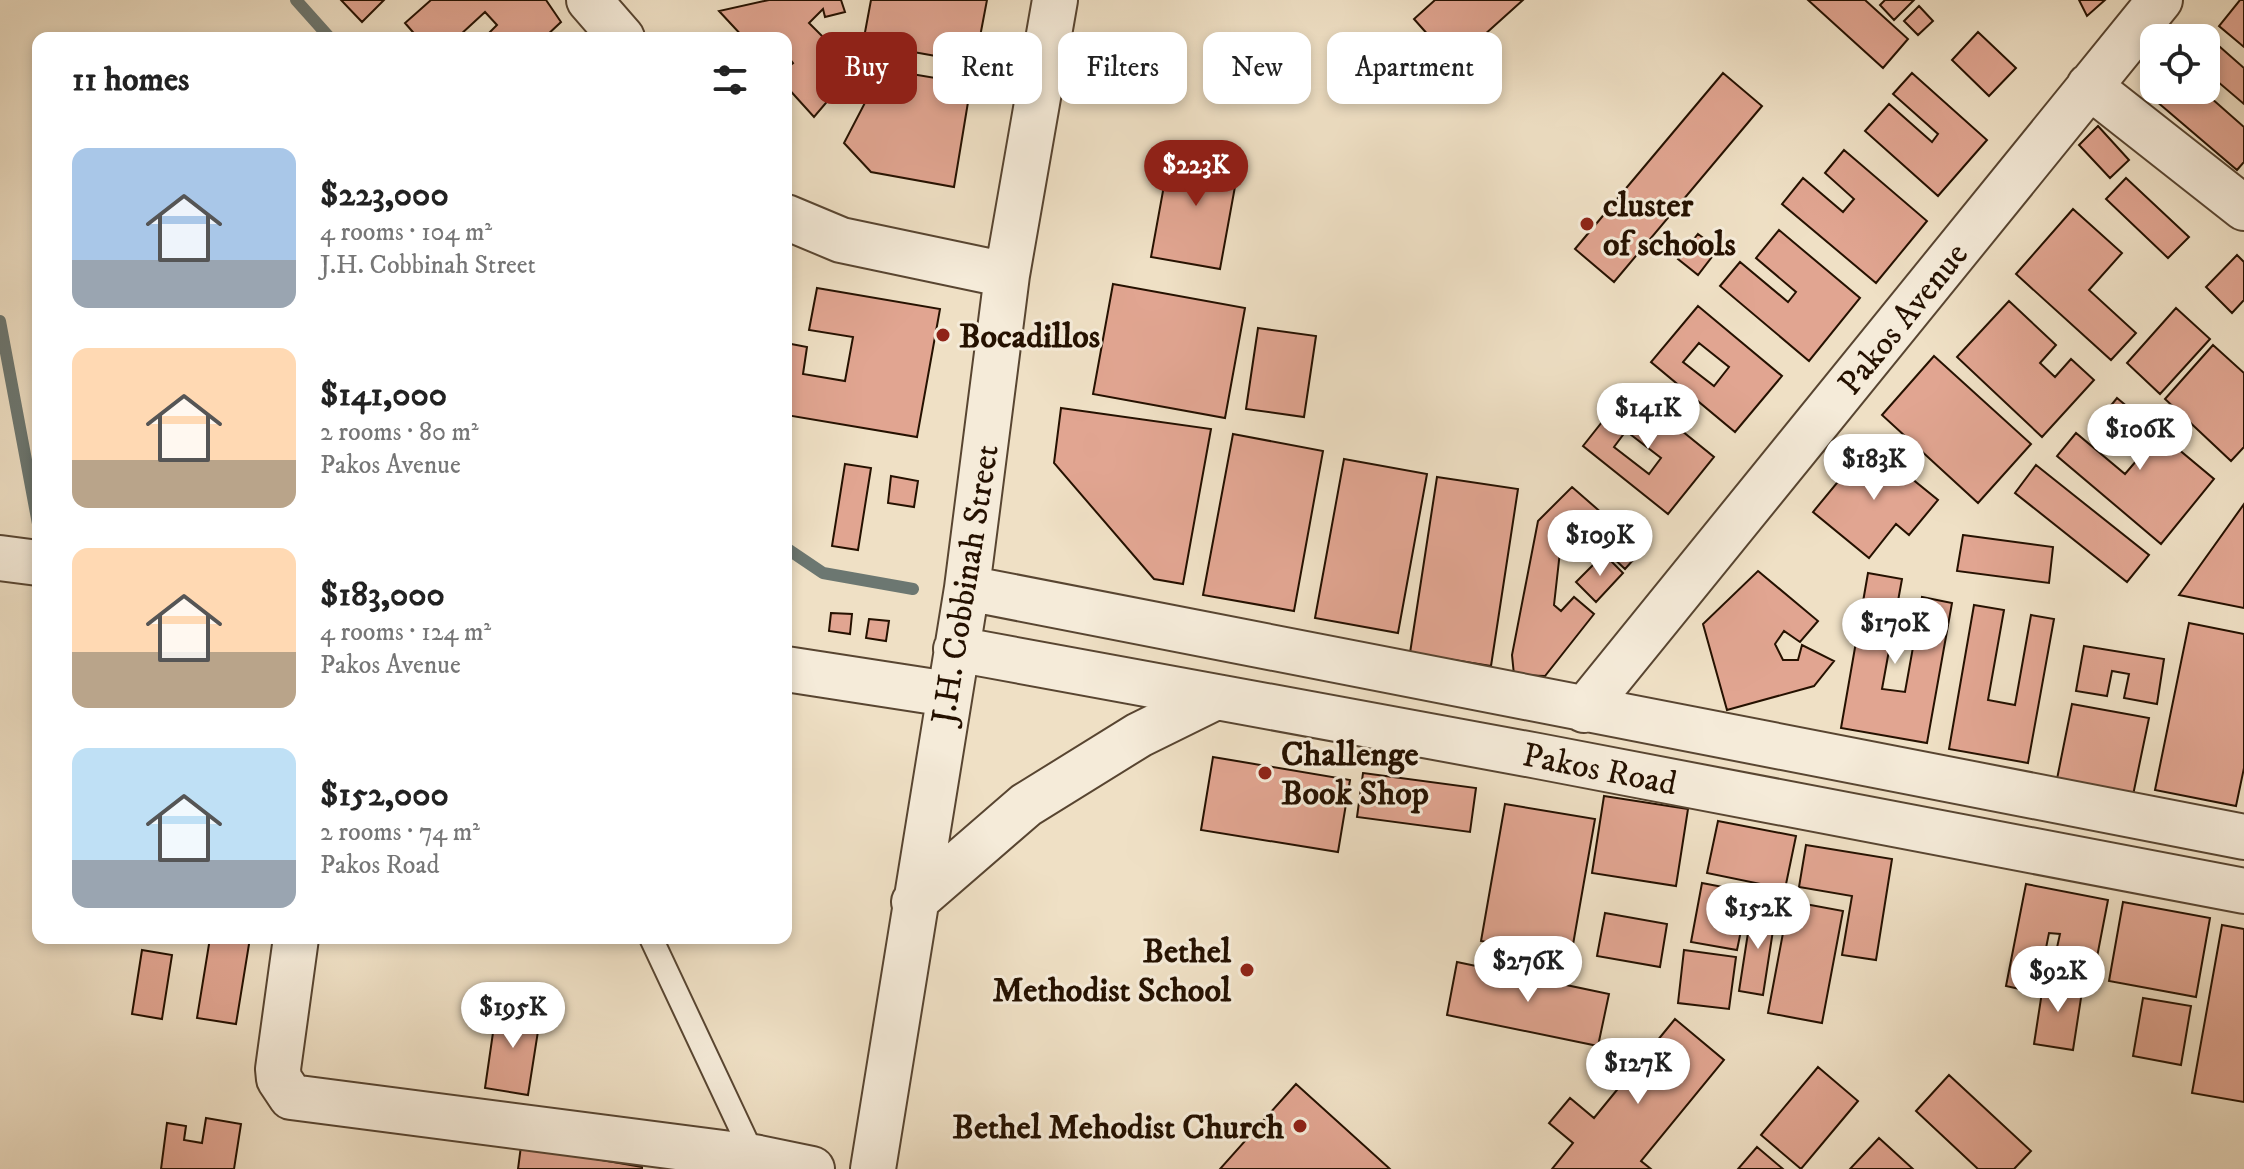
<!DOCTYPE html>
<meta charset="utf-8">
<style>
:root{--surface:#fff;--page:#f2f2f2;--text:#222;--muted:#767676;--accent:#8f2418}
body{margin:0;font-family:"IM FELL DW Pica",serif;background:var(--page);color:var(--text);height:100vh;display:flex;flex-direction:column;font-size:30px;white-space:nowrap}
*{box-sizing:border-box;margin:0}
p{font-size:26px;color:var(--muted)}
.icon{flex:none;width:44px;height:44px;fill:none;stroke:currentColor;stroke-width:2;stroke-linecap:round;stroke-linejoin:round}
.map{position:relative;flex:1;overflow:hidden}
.panel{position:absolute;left:32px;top:32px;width:760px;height:912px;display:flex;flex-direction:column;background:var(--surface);border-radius:16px;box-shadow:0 4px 12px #0003}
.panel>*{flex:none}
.top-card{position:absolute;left:816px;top:32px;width:760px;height:72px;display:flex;gap:16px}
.controls{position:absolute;left:2140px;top:24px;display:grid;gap:16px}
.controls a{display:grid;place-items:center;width:80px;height:80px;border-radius:16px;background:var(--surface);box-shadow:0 4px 12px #0003;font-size:40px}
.price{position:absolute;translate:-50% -68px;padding:0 18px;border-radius:28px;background:#fff;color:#222;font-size:26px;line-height:52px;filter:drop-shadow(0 2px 4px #0008)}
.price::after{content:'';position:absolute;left:50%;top:48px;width:24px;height:18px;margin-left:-12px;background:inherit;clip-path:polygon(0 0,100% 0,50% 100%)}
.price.current{background:var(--accent);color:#fff}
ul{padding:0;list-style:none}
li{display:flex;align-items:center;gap:24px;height:200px;padding:0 40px}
li span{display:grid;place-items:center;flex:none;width:224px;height:160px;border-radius:16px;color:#555}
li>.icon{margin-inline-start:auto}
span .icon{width:96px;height:96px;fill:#fffc;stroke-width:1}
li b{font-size:34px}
h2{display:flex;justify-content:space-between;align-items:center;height:96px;padding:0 40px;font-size:34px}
.tag{padding:0 28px;border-radius:16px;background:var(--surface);box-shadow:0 4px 12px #0003;font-size:28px;line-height:72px}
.tag.current{background:var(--accent);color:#fff}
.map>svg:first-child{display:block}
</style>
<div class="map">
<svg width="2244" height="1169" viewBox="0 0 2244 1169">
<rect width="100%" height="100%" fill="#efe0c5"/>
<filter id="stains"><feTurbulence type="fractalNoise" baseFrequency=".0025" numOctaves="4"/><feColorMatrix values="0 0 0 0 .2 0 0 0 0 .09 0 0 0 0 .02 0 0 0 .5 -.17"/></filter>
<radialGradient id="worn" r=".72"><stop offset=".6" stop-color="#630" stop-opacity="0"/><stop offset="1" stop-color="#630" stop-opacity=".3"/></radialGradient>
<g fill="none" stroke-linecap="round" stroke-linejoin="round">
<!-- stream -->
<path stroke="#6c7771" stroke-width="12" d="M296 0 330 38
M0 321 38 524
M786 548 823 573 913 589"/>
</g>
<!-- building -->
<path fill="#e1a591" stroke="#251100" stroke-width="2" fill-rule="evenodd" d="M341 0H384L362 22Z
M431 0H546L561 22 544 38H484L497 25 485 12 460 35 463 38H418L405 23Z
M769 0H841L845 12 825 17 823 9 809 23 838 52 853 34 870 51 814 117 786 86V69L793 63 786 54V38H744L719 11Z
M871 0H987L975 63 863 43Z
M1435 0H1523L1453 63 1414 19Z
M1808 0H1865L1908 39 1883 68Z
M1885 0H1914L1894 20 1880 5Z
M2079 0H2105L2087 16Z
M2240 0H2244V47L2219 26Z
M1919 6 1933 21 1918 35 1904 21Z
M1978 32 2016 68 1989 96 1952 60Z
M2203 32 2244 68V104L2210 75 2206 79V38H2198Z
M888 70 971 84 954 187 871 172 844 143 869 95 881 100Z
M1723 73 1762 106 1614 282 1575 249Z
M1912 73 1987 140 1938 196 1865 131 1889 104 1932 142 1938 134 1893 94Z
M2154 90H2202L2244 127V162L2237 170 2149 95Z
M2098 126 2129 160 2110 178 2079 145Z
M1171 147 1240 159 1220 269 1151 257Z
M1844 150 1927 221 1876 283 1782 204 1803 178 1843 212 1854 199 1825 173Z
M2126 178 2189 237 2168 258 2106 199Z
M2073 209 2122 253 2089 290 2136 333 2111 360 2016 274Z
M1779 230 1860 298 1809 361 1720 286 1740 262 1788 302 1796 292 1756 258Z
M1698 234 1718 249 1698 275 1678 259Z
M2237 255 2244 262V300L2232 313 2206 287Z
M1113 284 1245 308 1225 418 1093 394Z
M817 288 940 309 917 437 786 415V343L807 347 803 374 845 381 853 337 809 330Z
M2009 301 2056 345 2040 363 2055 377 2071 359 2094 380 2042 437 1957 357Z
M1698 306 1782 376 1735 432 1651 362ZM1699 343 1729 367 1714 386 1683 362Z
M2176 308 2210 339 2160 394 2127 363Z
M1258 328 1316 336 1304 417 1246 409Z
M2213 345 2244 373V447L2231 461 2165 399Z
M1934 356 2031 444 1978 503 1882 415Z
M1629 388 1714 457 1668 514 1583 446ZM1626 431 1661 458 1649 474 1614 447Z
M2117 398 2214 479 2161 544 2057 456 2076 433 2125 474 2137 460 2095 425Z
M1061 408 1211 429 1183 584 1154 579 1054 463Z
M1233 434 1323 451 1294 611 1203 595Z
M1869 444 1938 500 1909 535 1896 524 1869 558 1813 512Z
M1344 459 1427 474 1398 633 1315 618Z
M845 464 871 468 858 550 832 546Z
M2036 465 2149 555 2127 582 2015 493Z
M891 476 918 481 914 507 888 503Z
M1437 477 1518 489 1491 666 1410 653Z
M1572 487 1643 549 1625 569 1571 518 1563 525 1554 605 1561 611 1574 597 1594 614 1545 676 1514 675 1512 655 1538 521Z
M2244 504V608L2179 595Z
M1963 535 2053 547 2049 583 1957 571Z
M1604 554 1623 573 1596 602 1576 582Z
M1758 571 1818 621 1800 642 1784 631 1775 644 1783 660H1798L1802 645 1834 661 1814 686 1727 710 1703 624Z
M1868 573 1902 579 1882 689 1905 692 1922 597 1952 603 1927 743 1841 728Z
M1974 605 2004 610 1988 700 2015 705 2031 615 2054 619 2028 763 1949 749Z
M831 613 852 614 850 634 829 631Z
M869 619 889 621 886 641 866 638Z
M2189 623 2244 634V768L2236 806 2155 790Z
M2084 646 2164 659 2157 704 2124 698 2129 674 2112 671 2107 696 2076 691Z
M2072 704 2149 718 2132 800 2056 784Z
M1213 757 1350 780 1338 852 1201 830Z
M1363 773 1476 788 1470 832 1357 817Z
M1604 796 1688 809 1676 886 1592 873Z
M1505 804 1595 819 1571 956 1481 941Z
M1718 821 1796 836 1785 889 1707 873Z
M1806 845 1892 859 1876 960 1842 955 1852 896 1799 887Z
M1702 883 1749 892 1737 950 1691 942Z
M2026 884 2108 900 2092 983 2051 975 2060 934 2049 933 2037 993 2006 986Z
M1789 901 1843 911 1822 1023 1768 1013Z
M2123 902 2210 918 2196 997 2109 981Z
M1752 907 1776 911 1763 995 1739 991Z
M1605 913 1667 924 1660 967 1597 956Z
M2222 925 2244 929V1102L2192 1093Z
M210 938H250L236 1024 197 1018Z
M142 950 172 955 162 1019 132 1014Z
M1684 950 1736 957 1729 1009 1678 1003Z
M1457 962 1609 994 1598 1046 1447 1015Z
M2044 979 2083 985 2073 1050 2034 1044Z
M2143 998 2191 1006 2181 1065 2133 1056Z
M497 1005 541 1012 528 1095 485 1088Z
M1675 1019 1724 1060 1641 1161 1651 1169H1552L1573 1143 1549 1123 1570 1098 1594 1118Z
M1818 1067 1858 1101 1801 1169 1761 1135Z
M1949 1075 2031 1151 2014 1169H1978L1916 1111Z
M1296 1084 1390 1169H1220Z
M206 1118 241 1124 234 1169H161L167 1123 186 1126 184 1140 202 1143Z
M1879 1138 1913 1169H1850Z
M521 1146 642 1167V1169H518Z
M1757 1147 1783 1169H1738Z"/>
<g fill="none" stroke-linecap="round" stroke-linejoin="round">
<defs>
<path id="lane" d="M651 938 754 1157"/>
<path id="street" d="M589 0 622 38
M2089 86 2244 208
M786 217 841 240 1007 275
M0 558 38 563
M967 588 2244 837
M956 649 1538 756 2244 891
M786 669 948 694
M1584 710 2160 0
M914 902 1026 805 1139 735 1216 697
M296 938 278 1069 279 1079 291 1097 754 1157 812 1169
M873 1169 967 588 1007 275 1055 0"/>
</defs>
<!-- lane casing -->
<use href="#lane" stroke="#584531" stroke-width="26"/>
<!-- street casing -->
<use href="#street" stroke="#584531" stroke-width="48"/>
<!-- lane -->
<use href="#lane" stroke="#f5ebd9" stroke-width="22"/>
<!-- street -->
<use href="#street" stroke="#f5ebd9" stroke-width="44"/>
</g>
<!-- markers -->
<g fill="#8f2418" stroke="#f5ebd9" stroke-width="3">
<circle cx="1587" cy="224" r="8"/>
<circle cx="943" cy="335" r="8"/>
<circle cx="1265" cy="773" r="8"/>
<circle cx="1247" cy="970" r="8"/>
<circle cx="1300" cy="1126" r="8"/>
</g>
<g text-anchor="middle" stroke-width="6" stroke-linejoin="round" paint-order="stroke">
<!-- poi labels -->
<g font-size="34" font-weight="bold" fill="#251100" stroke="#f5ebd9" text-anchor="start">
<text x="1603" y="216">cluster<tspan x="1603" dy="39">of schools</tspan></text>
<text x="959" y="347">Bocadillos</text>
<text x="1281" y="765">Challenge<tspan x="1281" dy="39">Book Shop</tspan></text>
<text x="1231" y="962" text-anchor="end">Bethel<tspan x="1231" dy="39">Methodist School</tspan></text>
<text x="1284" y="1138" text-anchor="end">Bethel Mehodist Church</text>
</g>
<!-- street labels -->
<g font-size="34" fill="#251100" stroke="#f5ebd9">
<text transform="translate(1902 318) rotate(-51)" y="12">Pakos Avenue</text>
<text transform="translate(964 584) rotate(-81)" y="12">J.H. Cobbinah Street</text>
<text transform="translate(1600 768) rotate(11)" y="12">Pakos Road</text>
</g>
</g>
<rect width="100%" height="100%" filter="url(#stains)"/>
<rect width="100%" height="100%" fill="url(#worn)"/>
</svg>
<div class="controls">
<a><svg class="icon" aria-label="locate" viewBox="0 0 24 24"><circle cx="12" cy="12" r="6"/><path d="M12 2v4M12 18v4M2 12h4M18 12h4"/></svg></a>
</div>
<b class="price current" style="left:1196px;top:208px">$223K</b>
<b class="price" style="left:1648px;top:451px">$141K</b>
<b class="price" style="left:2140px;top:472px">$106K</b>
<b class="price" style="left:1874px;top:502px">$183K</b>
<b class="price" style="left:1600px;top:578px">$109K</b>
<b class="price" style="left:1895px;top:666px">$170K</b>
<b class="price" style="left:1758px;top:951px">$152K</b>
<b class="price" style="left:1528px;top:1004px">$276K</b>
<b class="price" style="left:2058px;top:1014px">$92K</b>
<b class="price" style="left:513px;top:1050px">$195K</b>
<b class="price" style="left:1638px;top:1106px">$127K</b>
<div class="top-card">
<a class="tag current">Buy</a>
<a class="tag">Rent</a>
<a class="tag">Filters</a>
<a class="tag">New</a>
<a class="tag">Apartment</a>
</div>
<section class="panel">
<h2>11 homes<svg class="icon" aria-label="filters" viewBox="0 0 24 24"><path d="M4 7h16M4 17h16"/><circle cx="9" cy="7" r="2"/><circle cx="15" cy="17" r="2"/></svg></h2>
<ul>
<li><span style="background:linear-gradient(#a9c7e8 70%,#9aa5b1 0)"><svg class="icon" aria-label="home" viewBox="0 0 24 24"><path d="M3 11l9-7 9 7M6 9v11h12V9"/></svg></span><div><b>$223,000</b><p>4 rooms · 104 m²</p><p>J.H. Cobbinah Street</p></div></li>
<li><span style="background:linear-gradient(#ffd9b3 70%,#b9a48a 0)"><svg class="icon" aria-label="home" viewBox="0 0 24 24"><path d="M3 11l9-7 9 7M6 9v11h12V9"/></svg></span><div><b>$141,000</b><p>2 rooms · 80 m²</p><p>Pakos Avenue</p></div></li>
<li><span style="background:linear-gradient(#ffd9b3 65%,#b9a48a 0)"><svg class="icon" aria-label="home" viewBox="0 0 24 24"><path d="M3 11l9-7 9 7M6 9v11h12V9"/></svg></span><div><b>$183,000</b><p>4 rooms · 124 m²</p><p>Pakos Avenue</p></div></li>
<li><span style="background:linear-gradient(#bfe0f5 70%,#9aa5b1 0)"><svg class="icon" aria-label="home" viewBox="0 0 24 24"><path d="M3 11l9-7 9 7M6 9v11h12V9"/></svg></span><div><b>$152,000</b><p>2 rooms · 74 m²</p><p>Pakos Road</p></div></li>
</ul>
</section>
</div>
